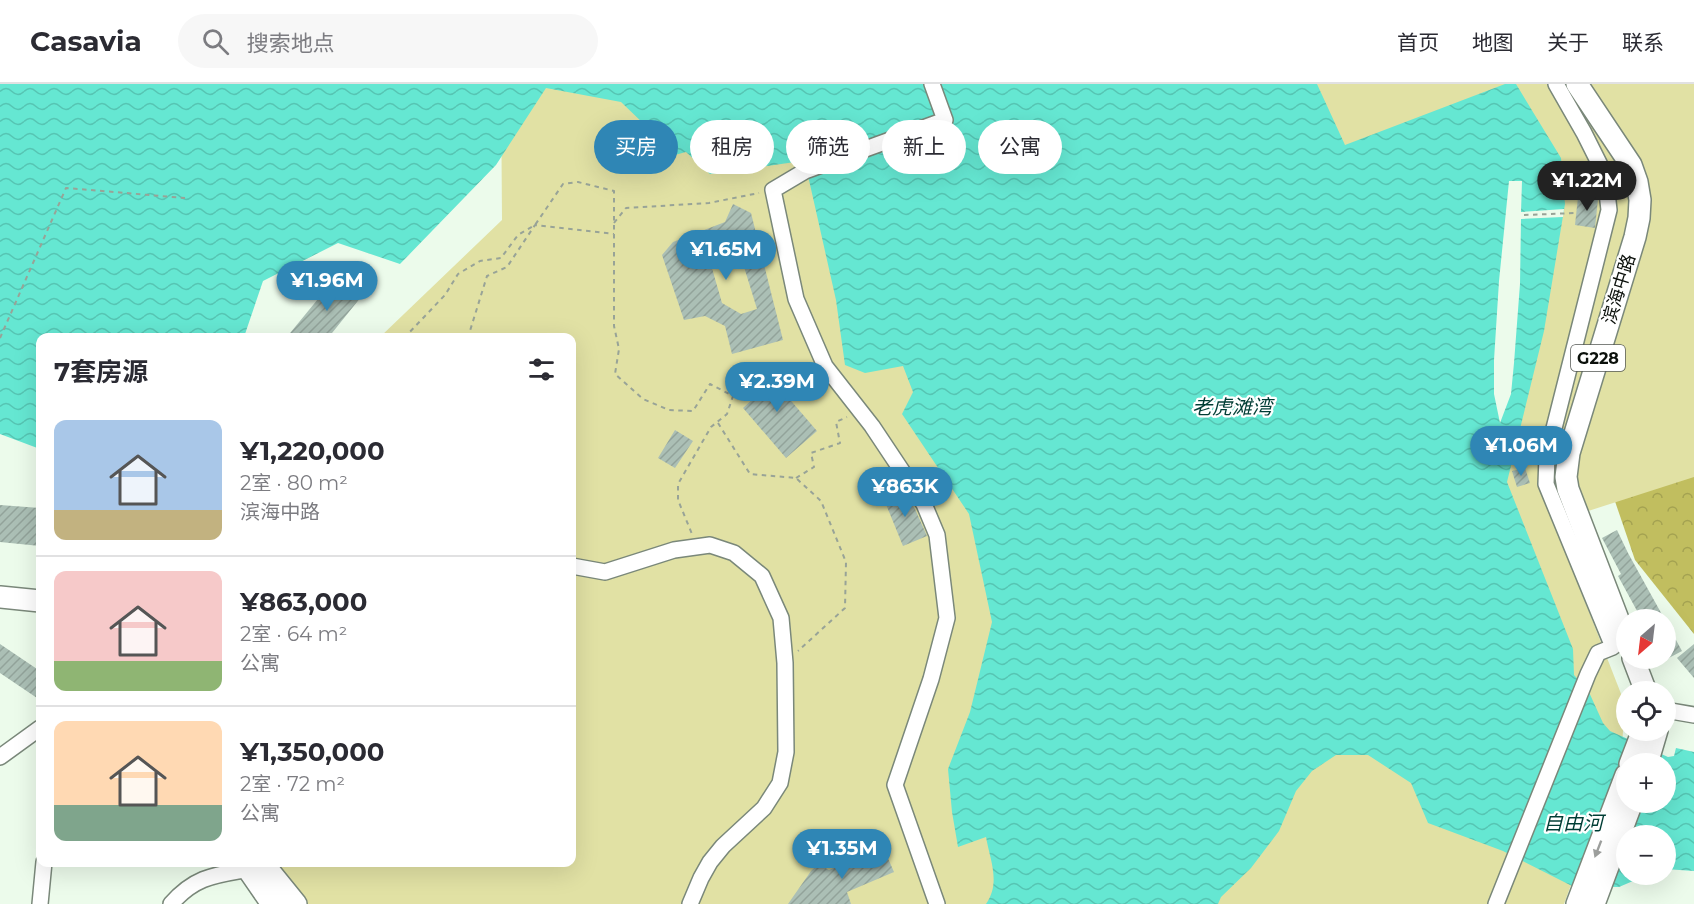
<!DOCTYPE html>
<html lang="zh">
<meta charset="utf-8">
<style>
:root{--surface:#fff;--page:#f7f7f7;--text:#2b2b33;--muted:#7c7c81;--line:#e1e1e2;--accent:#2f86b5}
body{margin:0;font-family:Montserrat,"Noto Sans SC",sans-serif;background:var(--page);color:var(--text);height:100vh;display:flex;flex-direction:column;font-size:22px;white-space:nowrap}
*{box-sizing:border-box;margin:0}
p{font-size:20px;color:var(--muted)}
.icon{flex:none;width:33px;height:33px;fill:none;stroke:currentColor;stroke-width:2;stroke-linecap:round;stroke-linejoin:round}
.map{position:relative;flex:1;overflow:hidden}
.drawer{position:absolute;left:36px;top:249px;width:540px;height:534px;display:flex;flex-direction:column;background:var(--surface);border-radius:12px;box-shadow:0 6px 24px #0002}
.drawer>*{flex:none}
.top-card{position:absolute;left:594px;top:36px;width:570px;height:54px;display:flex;gap:12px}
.needle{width:39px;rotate:208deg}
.fabs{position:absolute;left:1616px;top:525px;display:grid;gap:12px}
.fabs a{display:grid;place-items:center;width:60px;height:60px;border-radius:50%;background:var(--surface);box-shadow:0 6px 24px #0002;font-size:30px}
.price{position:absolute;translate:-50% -51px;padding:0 14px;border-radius:21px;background:var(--accent);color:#fff;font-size:20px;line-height:39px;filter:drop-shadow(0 2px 3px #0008)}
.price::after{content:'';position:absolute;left:50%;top:36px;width:18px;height:14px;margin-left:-9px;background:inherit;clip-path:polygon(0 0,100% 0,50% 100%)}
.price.active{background:#222;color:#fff}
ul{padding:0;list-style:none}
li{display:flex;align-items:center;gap:18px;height:150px;padding:0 18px}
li+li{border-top:2px solid var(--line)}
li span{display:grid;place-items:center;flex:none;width:168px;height:120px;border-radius:12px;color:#555}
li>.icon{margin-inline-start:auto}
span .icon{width:72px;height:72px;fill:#fffc;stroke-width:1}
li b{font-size:26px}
h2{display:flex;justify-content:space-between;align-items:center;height:72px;padding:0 18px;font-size:26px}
.tag{padding:0 21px;border-radius:27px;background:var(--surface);box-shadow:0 6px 24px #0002;font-size:21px;line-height:54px}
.tag.active{background:var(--accent);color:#fff}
header{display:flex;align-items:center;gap:36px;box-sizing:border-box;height:84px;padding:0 30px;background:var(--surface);border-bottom:2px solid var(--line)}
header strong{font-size:28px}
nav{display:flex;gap:33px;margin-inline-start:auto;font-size:21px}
.search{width:420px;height:54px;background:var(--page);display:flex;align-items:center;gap:15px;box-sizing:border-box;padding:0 21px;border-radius:33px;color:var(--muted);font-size:22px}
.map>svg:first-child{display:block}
</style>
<header>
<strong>Casavia</strong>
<div class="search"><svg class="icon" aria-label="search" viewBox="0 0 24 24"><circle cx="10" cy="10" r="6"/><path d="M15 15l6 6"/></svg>搜索地点</div>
<nav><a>首页</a><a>地图</a><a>关于</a><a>联系</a></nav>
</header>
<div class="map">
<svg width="1694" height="820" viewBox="0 0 1694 820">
<defs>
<pattern id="forest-crowns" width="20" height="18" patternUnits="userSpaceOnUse" patternTransform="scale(1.5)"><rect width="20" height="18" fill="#c1be5f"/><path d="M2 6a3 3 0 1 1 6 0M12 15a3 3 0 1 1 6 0" fill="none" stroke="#a4a251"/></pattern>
<pattern id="water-waves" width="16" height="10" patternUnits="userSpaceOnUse" patternTransform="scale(1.5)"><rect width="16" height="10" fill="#65e7d2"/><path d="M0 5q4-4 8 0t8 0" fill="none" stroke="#56c5b3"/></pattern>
<pattern id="building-hatch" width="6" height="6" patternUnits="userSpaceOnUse" patternTransform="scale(1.5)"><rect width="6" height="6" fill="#abbfb5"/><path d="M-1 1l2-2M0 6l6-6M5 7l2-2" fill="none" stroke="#92a39a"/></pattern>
</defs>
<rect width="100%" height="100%" fill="#ecfbeb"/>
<!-- forest -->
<path fill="url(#forest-crowns)" d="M1694 0V550L1635 476 1604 385Z"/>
<!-- park -->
<path fill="#e1e1a4" d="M501 0H1694V393L1554 438 1625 620 1622 661 1564 820H305L270 779 572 778V254L380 253 502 136Z"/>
<!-- water -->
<path fill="url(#water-waves)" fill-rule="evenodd" d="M0 0H1317L1345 61 1505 0H1516L1561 74 1565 120 1544 247 1507 398 1573 565 1574 591 1588 606 1603 639 1610 647 1668 673 1674 672 1676 664 1694 668V787L1665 785V752H1626V790L1647 791 1619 803 1572 802 1503 767 1428 739 1411 699 1368 671H1336L1312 687 1296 707 1279 747 1251 784 1221 813 1218 820H986C1001 799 990 776 986 753L958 763 952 728 948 685 970 628 992 538 969 430 902 330 913 308 903 282 865 289 845 281 836 216 809 96 802 77 710 90 686 68 671 72 646 42 621 18 546 4 496 81 400 180 338 159 263 197 244 253 40 254V365L0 350ZM1626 680H1665V718H1626Z"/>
<!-- pier -->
<path fill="#ecfbeb" d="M1509 97H1522L1521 128 1564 125 1563 133 1521 135 1520 200 1514 279 1511 310 1500 339 1494 310V276L1499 197Z"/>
<!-- building -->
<path fill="url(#building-hatch)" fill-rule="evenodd" d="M1578 113 1598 115 1595 144 1575 141Z
M733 120 751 129 783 256 732 270 725 242 705 232 684 236 662 171 673 158 725 138ZM723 157H736L757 225 741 230 722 219 705 160Z
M336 193 361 213 328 254H286Z
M771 280 774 297 817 347 786 374 743 324 754 314 750 283Z
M675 346 693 357 675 384 658 374Z
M1525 384 1530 399 1517 403 1512 387Z
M903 406 915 425 927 452 903 462 883 413Z
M0 421 40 424V462L0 458Z
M1617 446 1628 469 1665 536H1642L1618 492 1621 490 1602 454Z
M1665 536 1682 567 1665 576Z
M0 560 40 587V616L0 589Z
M1694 560V594L1677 574Z
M883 763 894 788 847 808 851 820H788L811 787 818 780 829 786Z"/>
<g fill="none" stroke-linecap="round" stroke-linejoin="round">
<defs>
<path id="minor" d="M932 0 945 36 805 87 773 106 796 215 825 282 872 342 924 420 937 451 947 534 931 595 895 701 937 820
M572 482 605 488 674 466 710 461 734 469 762 492 781 534 785 579 786 668 780 699 764 724 723 762 710 778 701 794 690 820
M1665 626 1694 631
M0 673 40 644
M40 820 44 778
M171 820C197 790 219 791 255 784
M1496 820 1588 590 1598 569 1613 563 1546 400 1547 372 1609 126 1605 91 1584 49 1556 0"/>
<path id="highway" d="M1577 0 1631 81 1637 98 1640 116 1639 134 1635 153 1569 369 1566 393 1568 405 1626 556
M0 513 40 517
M1633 574 1646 608
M1630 680 1643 646
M1647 680 1657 646
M243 778 272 820
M262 778 296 820
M1577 820 1626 691
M1594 820 1632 718"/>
</defs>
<!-- minor casing -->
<use href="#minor" stroke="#7a887a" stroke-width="18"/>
<!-- highway casing -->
<use href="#highway" stroke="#7a887a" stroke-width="24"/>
<!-- path -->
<path stroke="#98a397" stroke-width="2" stroke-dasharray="4.5 4.5" stroke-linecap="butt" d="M1524 131 1576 129
M614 139 626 124 709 119 759 109
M0 254 66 104 185 114
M404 254 445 211 458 190 480 177 501 174 518 151 535 141 563 100 578 98 614 107V242L619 265 615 290 643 315 669 326 693 327 710 300 733 312 727 330 711 343 678 400V416L692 450
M471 254 469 250 487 192 507 183 535 141 614 150
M718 339 750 390 796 394 821 417 846 478 845 524 798 567
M796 394 814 383 811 369 840 359 836 338 847 333"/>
<!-- minor -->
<use href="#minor" stroke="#fff" stroke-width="15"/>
<!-- highway -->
<use href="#highway" stroke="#fff" stroke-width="21"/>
</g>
<!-- one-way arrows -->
<defs><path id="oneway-solid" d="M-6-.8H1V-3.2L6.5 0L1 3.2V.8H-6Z" transform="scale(1.5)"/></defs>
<use fill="#9d9f9d" href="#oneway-solid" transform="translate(1598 765) rotate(111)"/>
<g text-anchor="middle" stroke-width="4.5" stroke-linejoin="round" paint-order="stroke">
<!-- shield labels -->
<rect fill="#fff" stroke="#545854" stroke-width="1.5" x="1571" y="261" width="54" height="26" rx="4.5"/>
<g font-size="16" font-weight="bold" fill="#0b100b">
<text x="1598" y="280">G228</text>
</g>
<!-- street labels -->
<g font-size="18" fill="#0b100b" stroke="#fff">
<text transform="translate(1619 205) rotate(-73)" y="6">滨海中路</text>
</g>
<!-- water labels -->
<g font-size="20" font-style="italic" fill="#003d35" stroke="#fff">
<text x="1232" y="330">老虎滩湾</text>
<text x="1573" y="746">自由河</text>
</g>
</g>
</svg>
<div class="fabs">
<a><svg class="needle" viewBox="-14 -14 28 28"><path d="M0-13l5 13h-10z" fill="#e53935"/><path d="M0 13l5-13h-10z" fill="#7c7c81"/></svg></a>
<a><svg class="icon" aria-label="locate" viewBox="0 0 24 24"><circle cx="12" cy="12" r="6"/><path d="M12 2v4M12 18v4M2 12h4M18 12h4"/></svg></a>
<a>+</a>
<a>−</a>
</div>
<b class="price active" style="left:1587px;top:128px">¥1.22M</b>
<b class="price" style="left:726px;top:197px">¥1.65M</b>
<b class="price" style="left:327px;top:228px">¥1.96M</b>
<b class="price" style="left:777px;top:329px">¥2.39M</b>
<b class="price" style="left:1521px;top:393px">¥1.06M</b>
<b class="price" style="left:905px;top:434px">¥863K</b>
<b class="price" style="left:842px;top:796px">¥1.35M</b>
<div class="top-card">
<a class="tag active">买房</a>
<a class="tag">租房</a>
<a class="tag">筛选</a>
<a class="tag">新上</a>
<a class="tag">公寓</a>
</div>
<section class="drawer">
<h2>7套房源<svg class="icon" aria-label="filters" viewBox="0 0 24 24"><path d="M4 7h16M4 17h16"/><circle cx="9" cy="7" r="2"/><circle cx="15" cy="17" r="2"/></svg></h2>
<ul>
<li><span style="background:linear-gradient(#a9c7e8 75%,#c2b280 0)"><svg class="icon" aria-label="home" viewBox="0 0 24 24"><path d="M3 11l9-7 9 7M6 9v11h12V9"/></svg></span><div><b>¥1,220,000</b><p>2室 · 80 m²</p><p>滨海中路</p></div></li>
<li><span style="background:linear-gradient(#f6c9c9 75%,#8fb573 0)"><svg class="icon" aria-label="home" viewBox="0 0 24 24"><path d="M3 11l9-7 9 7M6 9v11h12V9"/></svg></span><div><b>¥863,000</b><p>2室 · 64 m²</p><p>公寓</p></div></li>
<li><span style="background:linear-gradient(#ffd9b3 70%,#7fa58c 0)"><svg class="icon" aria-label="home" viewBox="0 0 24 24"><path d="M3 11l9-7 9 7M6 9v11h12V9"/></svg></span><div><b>¥1,350,000</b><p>2室 · 72 m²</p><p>公寓</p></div></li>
</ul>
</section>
</div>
